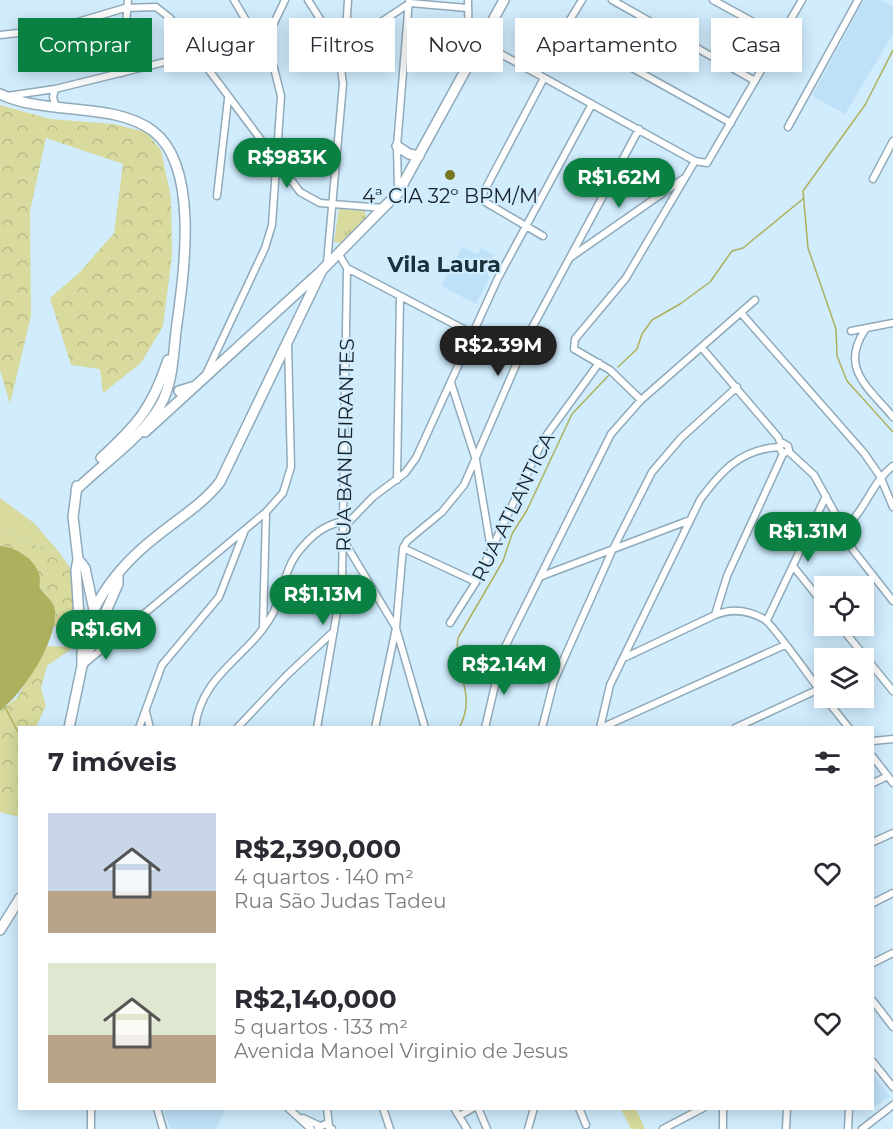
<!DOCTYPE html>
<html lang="pt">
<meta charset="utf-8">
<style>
:root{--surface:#fff;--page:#f2f2f3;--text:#2b2b33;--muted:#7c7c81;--accent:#0b8043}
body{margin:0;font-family:Montserrat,sans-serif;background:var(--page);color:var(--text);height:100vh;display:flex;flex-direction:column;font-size:22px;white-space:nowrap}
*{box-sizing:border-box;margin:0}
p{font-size:20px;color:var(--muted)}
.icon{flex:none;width:33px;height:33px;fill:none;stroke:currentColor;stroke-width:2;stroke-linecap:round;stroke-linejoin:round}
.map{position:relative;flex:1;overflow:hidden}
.panel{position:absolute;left:18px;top:726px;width:856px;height:384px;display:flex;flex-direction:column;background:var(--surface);border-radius:0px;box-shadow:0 3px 15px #0003}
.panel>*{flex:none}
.guide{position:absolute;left:18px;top:18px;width:858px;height:54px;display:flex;gap:12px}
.controls{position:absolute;left:814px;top:576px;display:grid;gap:12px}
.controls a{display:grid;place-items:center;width:60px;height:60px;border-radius:0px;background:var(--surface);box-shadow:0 3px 15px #0003;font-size:30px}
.price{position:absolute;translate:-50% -51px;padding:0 14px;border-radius:21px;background:var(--accent);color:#fff;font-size:20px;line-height:39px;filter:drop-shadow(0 2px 3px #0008)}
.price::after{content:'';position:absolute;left:50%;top:36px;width:18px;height:14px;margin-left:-9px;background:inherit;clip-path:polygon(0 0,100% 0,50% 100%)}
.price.on{background:#222;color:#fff}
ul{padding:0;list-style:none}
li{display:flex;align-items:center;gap:18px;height:150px;padding:0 30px}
li span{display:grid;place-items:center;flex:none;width:168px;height:120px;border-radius:0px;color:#555}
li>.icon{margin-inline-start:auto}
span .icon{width:72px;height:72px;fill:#fffc;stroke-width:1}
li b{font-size:26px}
h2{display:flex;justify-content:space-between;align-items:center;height:72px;padding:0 30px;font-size:26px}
.chip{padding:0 21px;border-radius:0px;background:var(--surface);box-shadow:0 3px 15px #0003;font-size:21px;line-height:54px}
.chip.on{background:var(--accent);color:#fff}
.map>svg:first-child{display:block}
</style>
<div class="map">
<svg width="893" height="1129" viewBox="0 0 893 1129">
<defs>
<pattern id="forest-crowns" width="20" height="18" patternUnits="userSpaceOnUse" patternTransform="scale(1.5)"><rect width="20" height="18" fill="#d8db9d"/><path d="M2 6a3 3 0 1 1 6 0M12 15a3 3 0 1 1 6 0" fill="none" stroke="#b9bc87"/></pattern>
<pattern id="park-tufts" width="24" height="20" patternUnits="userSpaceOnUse" patternTransform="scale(1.5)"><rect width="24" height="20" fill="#d8db9d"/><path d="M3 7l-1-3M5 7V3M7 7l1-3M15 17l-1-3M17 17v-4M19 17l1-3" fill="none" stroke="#b9bc87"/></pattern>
</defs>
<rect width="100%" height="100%" fill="#d0ecfd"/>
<!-- built -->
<path fill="#bfe1f7" d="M864 0H882L893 7V34L845 114 812 96Z
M462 247 478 255 481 248 493 255 487 274 490 277 476 304 441 286Z
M873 1074 890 1096 875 1106H873Z
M163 1109V1108L225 1109 216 1129H171Z"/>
<!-- grass -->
<path fill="#d8db9d" d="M0 498 34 523 59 552 28 543 0 527Z
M621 1109H636L645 1129H631Z"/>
<!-- forest -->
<path fill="url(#forest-crowns)" d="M0 105 50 119 113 124 146 132 161 150 171 198 172 255 163 326 141 363 103 393 100 369 71 365 50 298 80 272 114 233 123 164 46 138 30 211 31 316 10 404 0 370Z
M0 527 28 543 59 552 70 568 78 632 52 626C58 602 50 606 41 589 39 584 41 579 39 575 34 559 15 547 0 546Z
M46 646 74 647 47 666 41 688 46 706 36 727 20 728 19 817 0 812V711L17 698Z"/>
<!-- park -->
<path fill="url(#park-tufts)" d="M339 209 365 211 366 218 340 243 334 242Z"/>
<!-- water -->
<path fill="#adb05d" d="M0 546C15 547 34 558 39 574 41 579 39 584 40 588 45 597 54 600 55 611 57 642 23 693 0 711Z"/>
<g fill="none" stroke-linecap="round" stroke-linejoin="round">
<!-- stream -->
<path stroke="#adb05d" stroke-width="1.5" d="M893 50 865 105 803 191 808 248 836 329 837 356 847 381 893 432
M618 367 637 349 642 334 652 320 680 304 710 282 732 251 743 248 804 198
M5 707 20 736
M459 728C478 694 453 672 458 638L503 561 512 534 527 510 572 414 609 375"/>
<defs>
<path id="minor" d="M308 0 334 41
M468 0 469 62
M612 0 755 81
M713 0 781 37
M564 30 731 123
M0 35 54 29 125 8 156 7 170 18 300 192 320 203 384 208
M332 46a7 7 0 1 1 14 0a7 7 0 1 1-14 0Z
M343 40 346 32 348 0
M481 43 695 161 707 163 802 0
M346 45 410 3 467 8
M122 73 128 0
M537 74 582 0
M55 89 53 97 56 108
M7 96 55 89 258 39 274 23 285 0
M788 127 858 0
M873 179 893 141
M398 191 397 146 409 0
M217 196 228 99
M543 236 480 199 544 78
M338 253 347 268 471 333
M571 257 683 179
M327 263 343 84 339 52
M741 313 864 453 880 476 893 507
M865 330C839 368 869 388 893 417
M851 331 893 323
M702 348 778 437 781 444
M206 374 265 248 272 225 281 96 274 68 234 0
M451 383 476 460 491 549
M641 400 610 370 574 349 575 339 626 278 695 161
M788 451 814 475 841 524
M397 480 400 296
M838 528a5 5 0 1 1 10 0a5 5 0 1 1-10 0Z
M848 525C867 507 872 482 893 466
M344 527 373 497 405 473 416 458 498 278 592 104
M844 533 853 550 893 601
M344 541 396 628 425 728
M403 548 476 582
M793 566 825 606
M542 576 690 520
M715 615 727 576 783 454
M767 620 826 496
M450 623 476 582 543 440 599 363
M840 626 893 691
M263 627 266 512
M626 657 715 615C732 608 748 610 764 619 773 624 815 685 825 697
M84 664 266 512 283 493 291 467 288 344
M825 698 849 728
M146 712 150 728
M139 728 162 665 219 597 245 530
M195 728C201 674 248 658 272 615 283 595 284 569 299 551 312 535 324 525 344 521
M237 728 286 676 334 631
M317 728 342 583 347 268
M375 728 396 628 403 548 407 541 442 512 464 485 532 328 639 129
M485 728 503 651 611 434 641 400 755 300
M542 728 554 681 612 551 652 472 681 438 737 387
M600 728 610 685 700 500C721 471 741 449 779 447L783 443 788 446 789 450 783 454 779 447
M601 728 785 645
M735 728 819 689
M873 741 893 739
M873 757 893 783
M873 783 888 776
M873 842 893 833
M873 903 893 893
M873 963 893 953
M873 1001 893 1027
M873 1062 893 1087
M157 1108 163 1129
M288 1108 311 1129
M327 1108 329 1126
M383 1108 390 1129
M454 1108 467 1129
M478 1108 487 1129
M579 1108 586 1125
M459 1116 473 1108
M303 1118 320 1126
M318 1128 325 1124 332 1129
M91 1129V1108
M528 1129 534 1108
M663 1129 703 1108
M723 1129V1108
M786 1129 787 1108
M848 1129 849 1108
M862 1129 893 1105"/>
<path id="secondary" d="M0 94C46 116 113 101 153 131 201 167 183 279 176 331 173 357 173 383 160 406 140 440 103 463 76 490
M397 146 409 154 419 156
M179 391 195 386
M145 432 320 272
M101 458C138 424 152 408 168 360
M77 486 73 517 78 559 76 570 80 633
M78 559 85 568 94 610
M102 621 104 629 114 638
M82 666C79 614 117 567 157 536 179 518 203 504 220 482L322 270 398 193 504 0
M69 728 82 666 118 584V577
M0 930 20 898"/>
</defs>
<!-- minor casing -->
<use href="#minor" stroke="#90aaba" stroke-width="9"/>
<!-- secondary casing -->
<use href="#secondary" stroke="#90aaba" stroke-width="12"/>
<!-- minor -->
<use href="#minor" stroke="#fff" stroke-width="6"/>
<!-- secondary -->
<use href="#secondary" stroke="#fff" stroke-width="9"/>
</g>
<!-- markers -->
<circle fill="#777921" stroke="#d0ecfd" stroke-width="2" cx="450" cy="175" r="6"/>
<g text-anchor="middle" stroke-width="4.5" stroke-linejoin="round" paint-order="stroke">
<!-- poi labels -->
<g font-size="20" fill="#182229" stroke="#d0ecfd">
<text x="450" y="203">4ª CIA 32º BPM/M</text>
</g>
<!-- street labels -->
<g font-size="20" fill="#182229" stroke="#d0ecfd">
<text transform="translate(345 445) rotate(-89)" y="7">RUA BANDEIRANTES</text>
<text transform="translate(513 507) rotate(-64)" y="7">RUA ATLANTICA</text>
</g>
<!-- quarter labels -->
<g font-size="22" font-weight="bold" fill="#1a313e" stroke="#d0ecfd">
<text x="444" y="272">Vila Laura</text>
</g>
</g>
</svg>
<div class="controls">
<a><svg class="icon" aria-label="locate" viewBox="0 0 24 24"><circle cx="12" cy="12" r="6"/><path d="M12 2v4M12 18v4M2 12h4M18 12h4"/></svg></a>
<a><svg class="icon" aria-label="layers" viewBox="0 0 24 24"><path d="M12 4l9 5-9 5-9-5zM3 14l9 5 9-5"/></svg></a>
</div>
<b class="price" style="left:287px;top:189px">R$983K</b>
<b class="price" style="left:619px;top:209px">R$1.62M</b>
<b class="price on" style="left:498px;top:377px">R$2.39M</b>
<b class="price" style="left:808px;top:563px">R$1.31M</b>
<b class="price" style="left:323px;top:626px">R$1.13M</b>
<b class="price" style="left:106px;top:661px">R$1.6M</b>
<b class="price" style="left:504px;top:696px">R$2.14M</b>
<div class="guide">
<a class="chip on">Comprar</a>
<a class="chip">Alugar</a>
<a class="chip">Filtros</a>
<a class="chip">Novo</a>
<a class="chip">Apartamento</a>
<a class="chip">Casa</a>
</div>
<section class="panel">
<h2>7 imóveis<svg class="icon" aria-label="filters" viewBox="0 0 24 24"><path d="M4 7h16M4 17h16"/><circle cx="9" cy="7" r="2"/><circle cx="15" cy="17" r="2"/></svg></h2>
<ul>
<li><span style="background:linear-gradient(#c9d6e8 65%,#b9a48a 0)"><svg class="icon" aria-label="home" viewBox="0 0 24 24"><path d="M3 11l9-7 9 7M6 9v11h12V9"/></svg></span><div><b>R$2,390,000</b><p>4 quartos · 140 m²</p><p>Rua São Judas Tadeu</p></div><svg class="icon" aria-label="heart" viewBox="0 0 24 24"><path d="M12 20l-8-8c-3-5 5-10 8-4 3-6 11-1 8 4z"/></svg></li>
<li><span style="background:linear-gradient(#dfe7d0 60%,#b9a48a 0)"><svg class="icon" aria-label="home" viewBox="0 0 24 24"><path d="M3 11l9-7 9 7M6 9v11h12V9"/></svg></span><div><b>R$2,140,000</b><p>5 quartos · 133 m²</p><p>Avenida Manoel Virginio de Jesus</p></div><svg class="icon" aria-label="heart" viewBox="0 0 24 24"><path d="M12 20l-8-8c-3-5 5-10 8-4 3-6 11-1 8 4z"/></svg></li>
</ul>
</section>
</div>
